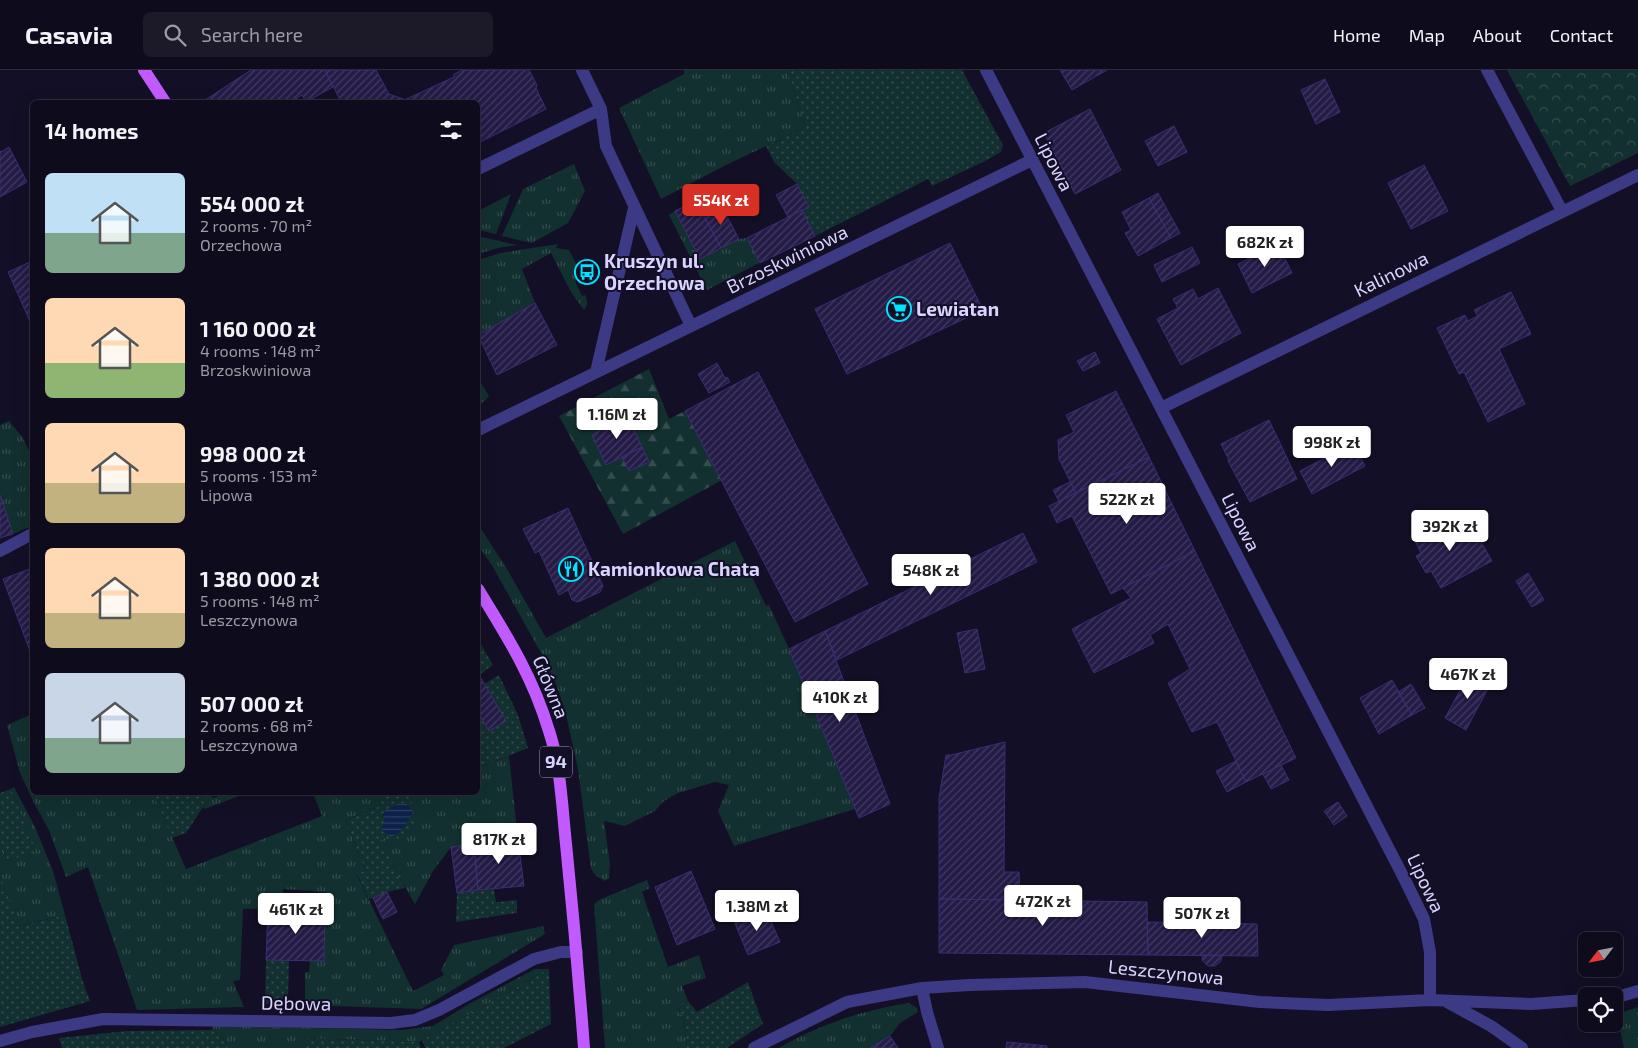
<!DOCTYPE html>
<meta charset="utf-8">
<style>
:root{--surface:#0e0b1c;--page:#1c1929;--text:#f1f3f6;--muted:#9b9ba3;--line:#2e2b3b;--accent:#d93025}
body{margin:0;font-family:"Exo 2",sans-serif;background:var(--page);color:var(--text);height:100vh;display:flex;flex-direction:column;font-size:19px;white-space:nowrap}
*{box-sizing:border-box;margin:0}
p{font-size:16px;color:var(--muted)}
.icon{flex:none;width:28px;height:28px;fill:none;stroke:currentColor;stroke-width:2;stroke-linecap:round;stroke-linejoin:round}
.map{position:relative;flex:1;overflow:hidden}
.sheet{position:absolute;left:30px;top:30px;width:450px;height:695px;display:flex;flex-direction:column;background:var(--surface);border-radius:8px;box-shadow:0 5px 20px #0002,0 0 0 1px var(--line)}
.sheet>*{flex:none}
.needle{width:32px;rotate:238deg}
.controls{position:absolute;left:1578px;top:862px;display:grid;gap:10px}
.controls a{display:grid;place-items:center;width:45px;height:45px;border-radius:8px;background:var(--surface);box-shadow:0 5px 20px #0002,0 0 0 1px var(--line);font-size:25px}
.price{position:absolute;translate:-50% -42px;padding:0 11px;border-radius:5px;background:#fff;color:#222;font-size:16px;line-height:32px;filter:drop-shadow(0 1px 2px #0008)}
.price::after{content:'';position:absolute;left:50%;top:30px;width:15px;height:11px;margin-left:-8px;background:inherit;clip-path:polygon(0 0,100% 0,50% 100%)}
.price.current{background:var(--accent);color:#fff}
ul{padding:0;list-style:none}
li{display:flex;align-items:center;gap:15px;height:125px;padding:0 15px}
li span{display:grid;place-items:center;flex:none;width:140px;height:100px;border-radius:8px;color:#555}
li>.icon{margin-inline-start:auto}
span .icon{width:60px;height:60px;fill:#fffc;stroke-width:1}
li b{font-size:21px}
h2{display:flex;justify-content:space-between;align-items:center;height:60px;padding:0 15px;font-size:21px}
header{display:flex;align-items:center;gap:30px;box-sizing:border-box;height:70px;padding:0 25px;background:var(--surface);border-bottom:1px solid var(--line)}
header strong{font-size:24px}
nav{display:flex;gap:28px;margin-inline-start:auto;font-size:18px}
.search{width:350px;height:45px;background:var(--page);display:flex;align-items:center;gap:12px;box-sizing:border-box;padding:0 18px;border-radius:8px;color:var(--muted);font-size:19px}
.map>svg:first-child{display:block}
</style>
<header>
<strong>Casavia</strong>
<div class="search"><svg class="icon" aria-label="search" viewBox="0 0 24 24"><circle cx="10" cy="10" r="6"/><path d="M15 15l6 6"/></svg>Search here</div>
<nav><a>Home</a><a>Map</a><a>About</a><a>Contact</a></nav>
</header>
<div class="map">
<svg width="1638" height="978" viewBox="0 0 1638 978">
<defs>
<pattern id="grass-tufts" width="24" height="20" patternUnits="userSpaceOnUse" patternTransform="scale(1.25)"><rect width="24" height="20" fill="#12302f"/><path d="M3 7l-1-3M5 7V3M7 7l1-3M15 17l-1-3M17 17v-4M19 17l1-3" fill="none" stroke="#344d4e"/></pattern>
<pattern id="forest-firs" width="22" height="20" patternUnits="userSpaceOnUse" patternTransform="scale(1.25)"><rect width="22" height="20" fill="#12302f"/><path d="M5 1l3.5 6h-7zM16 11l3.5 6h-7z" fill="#344d4e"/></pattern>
<pattern id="park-crowns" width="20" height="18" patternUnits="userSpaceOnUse" patternTransform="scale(1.25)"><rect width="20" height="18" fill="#12302f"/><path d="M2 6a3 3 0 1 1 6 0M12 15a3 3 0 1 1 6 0" fill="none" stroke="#344d4e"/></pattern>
<pattern id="garden-dots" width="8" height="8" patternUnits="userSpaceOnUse" patternTransform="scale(1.25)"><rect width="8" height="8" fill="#12302f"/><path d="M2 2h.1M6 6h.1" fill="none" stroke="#344d4e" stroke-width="1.8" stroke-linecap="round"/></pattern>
<pattern id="water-rules" width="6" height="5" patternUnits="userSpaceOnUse" patternTransform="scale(1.25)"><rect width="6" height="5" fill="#0c2248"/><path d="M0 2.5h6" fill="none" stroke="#2f4163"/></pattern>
<pattern id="building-hatch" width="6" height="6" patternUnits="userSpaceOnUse" patternTransform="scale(1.25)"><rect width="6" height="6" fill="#241b47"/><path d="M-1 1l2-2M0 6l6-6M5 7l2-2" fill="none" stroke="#433b63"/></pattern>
</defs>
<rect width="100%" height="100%" fill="#130f26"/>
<!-- grass -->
<path fill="url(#grass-tufts)" d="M684 0H787L806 57 724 96 661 129 619 38 684 4Z
M574 94 585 121 568 153 532 173 502 166 523 119Z
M511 124 496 164 478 160V141Z
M675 141 700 189 739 169 747 168 761 192 707 220 669 145Z
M478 166 517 175 498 178 478 184Z
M558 174 556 178 569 180 583 207 575 211 582 226 585 225C588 231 588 235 584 240L571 222 551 183 522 199 535 233 478 265V190L500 183Z
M478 308 489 326 480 335 478 331Z
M9 351 23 368 32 387V456L13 464 0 425V355Z
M478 454 507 499 546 568 735 471 766 536 769 535 789 579 855 739 734 776 718 741 729 715 715 712 678 723 664 731 655 741 625 756 604 751 610 794 609 808 605 811 596 806 591 799 578 699 565 640 556 614 546 592 493 497 478 475Z
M32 644V722L153 723 186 799 322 746 313 723H377L381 736 345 750 366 801 357 805 413 921 444 905 441 900 454 875 543 856 545 864 421 939 305 935V902H309L310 891H324L325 822 283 819 282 838 243 839 240 910 233 911 244 937 137 940 88 797 66 807 49 760 33 731 20 703 7 655Z
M509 686 518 769 498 771 497 756 471 758V775L451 777 433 801 415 834 387 786 380 770 417 748 410 725 415 722H478V698Z
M14 717 35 757 53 801 65 845 18 856 0 806V772L8 791 35 780 11 719Z
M207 723H210L213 728 226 723H247L205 739 203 737 207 731Z
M647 810 650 818 642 822 668 897 699 885 706 908 682 916 688 931 677 936 684 949 687 978H605L594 834 601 829Z
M535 899H549L419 972 303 968 306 978H228L224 969 212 960 213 956 402 960 433 956 469 934Z
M909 933 917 938 918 942 900 953 890 966 870 978H779C818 955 863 940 909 933Z
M1638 937V978H1624L1617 944Z"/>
<!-- forest -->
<path fill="url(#forest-firs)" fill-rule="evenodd" d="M649 299 669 349 685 341 722 410 623 464 559 346ZM626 344 649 392 629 401 622 387 606 395 592 365 608 356 607 353Z"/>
<!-- park -->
<path fill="url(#park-crowns)" d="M1507 0H1638V83L1570 116Z"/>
<!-- garden -->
<path fill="url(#garden-dots)" d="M787 0H962L1003 75 1001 82 987 90 932 116 928 109 815 166 802 140 809 137 797 114 774 92 766 76 806 57Z
M478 569 493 595 479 605 478 603Z
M499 605 518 645 528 678 478 698V644L479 643 489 661 506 651 484 614Z
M11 719 36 781 8 791 0 772V723Z
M153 723H207V731L186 763 172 768Z
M377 723H416L410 725 417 748C415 751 414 756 411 759 405 767 393 776 384 768L380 770 405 818 387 822 373 828 369 829 357 804 366 801 345 750 381 736Z
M0 806 19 856 65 845 83 912 90 931 0 957Z
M494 819 496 832 517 830V843L456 852 457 823Z
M266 890H289L288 935 265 934Z
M549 899 551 954 504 978H425L422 970Z
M748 912 763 954 727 978H687L684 949 677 935 688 931 697 942Z
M212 960 224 969 228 978H62L59 968 127 961Z
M302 968 419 972 421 978H306Z"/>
<!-- water -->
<path fill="url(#water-rules)" d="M400 733C408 733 410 736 413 742 408 752 402 762 391 767L383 762 382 759 385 747 382 745 386 740Z"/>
<!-- building -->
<path fill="url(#building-hatch)" stroke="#3b2d73" d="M251 0H325L333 17 306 32 302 25 291 32H207L205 30Z
M325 0H376L389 24 406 30 400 32H341Z
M463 0H529L537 15 536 18 546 39 478 73V32H400L454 7V4Z
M1060 0H1107L1072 20Z
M1325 9 1340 42 1316 54 1301 20Z
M1090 39 1121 100 1075 124 1044 63Z
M1174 56 1187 82 1158 96 1145 71Z
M9 77 27 112 0 127V81L1 82Z
M1424 95 1448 141 1411 159 1388 113Z
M797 114 809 137 788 147 776 125Z
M1158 123 1180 163 1171 168 1149 128Z
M1149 128 1171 168 1138 186 1125 163 1131 160 1122 142Z
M696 131 721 178 700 189 675 141Z
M721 135 739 169 721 178 703 144Z
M802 140 815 166 760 193 747 168Z
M950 173 983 240 847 304 815 239Z
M1278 174 1292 203 1252 223 1238 194Z
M1192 177 1200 193 1162 212 1154 195Z
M32 191V256L8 202Z
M1218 218 1241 263 1181 295 1157 249 1178 238 1173 229 1193 219 1198 229Z
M1511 222 1531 264 1499 279 1525 334 1488 352 1464 302 1459 304 1437 258 1465 245 1468 251 1478 246 1474 240Z
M535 233 557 275 497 305 478 265Z
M1095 282 1100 293 1083 301 1077 291Z
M717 293 725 308 727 307 730 312 709 323 698 304Z
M758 302 868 514 795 552 685 341Z
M1116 321 1149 387 1076 423 1059 389 1058 370 1074 362 1066 345Z
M626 344 642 377 606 395 592 365 608 356 607 353Z
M1269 350 1297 409 1250 432 1228 391V388L1221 374Z
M1353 373 1365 396 1312 424 1300 401Z
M642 377 649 392 629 401 622 387Z
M1149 387 1195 481 1111 524 1072 446 1057 453 1049 436Z
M1070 412 1076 423 1059 431 1053 420Z
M0 425 13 464 0 468Z
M568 438 603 516 600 522 578 532 572 530 568 520 559 525 539 481 535 483 523 459Z
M1455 445 1468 468 1476 463 1492 491 1441 518 1431 501 1426 503 1416 486 1421 483 1413 467Z
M1023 463 1037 492 837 590 825 561Z
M1195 481 1296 688 1246 712 1217 652 1192 662 1168 613 1190 599 1168 554 1150 565 1154 573 1094 603 1072 559 1131 528 1123 518Z
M32 498V580L30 581 3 509Z
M1528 503 1544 530 1532 537 1516 511Z
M977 559 985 599 965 603 957 563Z
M825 561 890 734 859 748 789 579Z
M1471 600 1492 611 1466 660 1445 648Z
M478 603 506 651 489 661 479 643 478 644Z
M1392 610 1412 645 1379 664 1360 628Z
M1411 614 1425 638 1412 645 1398 622Z
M1005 672 1004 802H1019L1020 830 939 829V728L946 685H951Z
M1236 691 1246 712 1227 722 1216 701Z
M1281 695 1289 710 1271 719 1263 704Z
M1338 732 1347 746 1334 755 1324 741Z
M518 769 524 816 478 820 474 774Z
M474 774 478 820 457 823 451 777Z
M691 801 715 859 677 875 655 817Z
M387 822 397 842 383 849 373 828Z
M939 829 1147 832 1148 885 939 883Z
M268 838 325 840 324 891 266 890Z
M765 838 780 872 748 885 734 851Z
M1147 852 1257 854 1258 886 1148 885Z
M1203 885H1222L1221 891 1215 896H1208L1202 890Z
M890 966 898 978H870Z
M1007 972 1047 976V978H1006Z"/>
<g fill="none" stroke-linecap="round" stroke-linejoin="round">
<!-- minor -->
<path stroke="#3d3a85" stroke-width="12" d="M582 0 601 39 606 76 691 256
M986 0 1404 808 1424 849 1430 882V930
M1487 0 1562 141
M478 99 601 39
M596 302 634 138
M1161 338 1638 105
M478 360 1032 90
M0 481 32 464
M922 918 927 942 938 978
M1614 928 1638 921
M1447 932 1491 956 1522 978
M0 971 32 962 103 949 391 953 415 950 439 940 534 889 561 882H577
M754 978 847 932 922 918 969 915 1085 912 1260 932 1328 935 1430 930 1531 934 1586 930"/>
<!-- major -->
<path stroke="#c25bff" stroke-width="12" d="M144 0 165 32
M478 519C507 566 533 607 549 661 561 697 562 737 566 774 573 842 579 910 584 978"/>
</g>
<!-- icons -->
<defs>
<symbol id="bus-ring" viewBox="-11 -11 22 22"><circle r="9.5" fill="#130f26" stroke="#00e5ff" stroke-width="1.5"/><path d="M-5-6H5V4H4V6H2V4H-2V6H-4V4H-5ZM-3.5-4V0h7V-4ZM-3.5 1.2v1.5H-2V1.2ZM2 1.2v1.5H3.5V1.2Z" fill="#00e5ff"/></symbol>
<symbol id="supermarket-ring" viewBox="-11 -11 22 22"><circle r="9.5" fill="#130f26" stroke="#00e5ff" stroke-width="1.5"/><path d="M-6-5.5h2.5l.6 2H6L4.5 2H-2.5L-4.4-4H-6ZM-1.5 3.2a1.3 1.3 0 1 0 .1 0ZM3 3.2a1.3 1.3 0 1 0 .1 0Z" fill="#00e5ff"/></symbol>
<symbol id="restaurant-ring" viewBox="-11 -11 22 22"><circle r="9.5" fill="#130f26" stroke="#00e5ff" stroke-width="1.5"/><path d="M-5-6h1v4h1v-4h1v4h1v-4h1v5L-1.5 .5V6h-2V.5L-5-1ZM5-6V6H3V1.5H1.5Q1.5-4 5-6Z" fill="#00e5ff"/></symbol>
</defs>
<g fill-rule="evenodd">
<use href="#bus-ring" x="573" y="188" width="28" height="28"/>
<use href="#supermarket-ring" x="885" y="225" width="28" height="28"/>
<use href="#restaurant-ring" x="557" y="485" width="28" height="28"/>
</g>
<g text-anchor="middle" stroke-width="4" stroke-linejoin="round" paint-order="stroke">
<!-- shield labels -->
<rect fill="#130f26" stroke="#9e99be" stroke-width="1" x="540" y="676.5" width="32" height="31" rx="4"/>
<g font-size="18" font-weight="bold" fill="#d9d4ff">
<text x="556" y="698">94</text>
</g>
<!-- street labels -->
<g font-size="19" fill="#d9d4ff" stroke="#130f26">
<text transform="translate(1054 92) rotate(63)" y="7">Lipowa</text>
<text transform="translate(787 189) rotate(-26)" y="7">Brzoskwiniowa</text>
<text transform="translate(1391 204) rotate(-26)" y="7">Kalinowa</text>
<text transform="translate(1241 452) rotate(63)" y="7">Lipowa</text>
<text transform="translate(551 617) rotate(68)" y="7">Główna</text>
<text transform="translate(1426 813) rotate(65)" y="7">Lipowa</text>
<text transform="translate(1166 902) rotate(6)" y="7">Leszczynowa</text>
<text transform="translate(296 933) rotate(1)" y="7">Dębowa</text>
</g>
<!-- poi labels -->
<g font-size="19" font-weight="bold" fill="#d9d4ff" stroke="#130f26" text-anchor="start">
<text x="604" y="198">Kruszyn ul.<tspan x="604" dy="22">Orzechowa</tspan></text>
<text x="916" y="246">Lewiatan</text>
<text x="588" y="506">Kamionkowa Chata</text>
</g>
</g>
</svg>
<div class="controls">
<a><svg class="needle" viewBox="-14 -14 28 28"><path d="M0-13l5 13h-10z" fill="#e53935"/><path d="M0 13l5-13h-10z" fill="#9b9ba3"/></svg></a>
<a><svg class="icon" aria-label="locate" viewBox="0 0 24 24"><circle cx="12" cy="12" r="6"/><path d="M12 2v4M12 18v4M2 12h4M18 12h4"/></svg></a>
</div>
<b class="price current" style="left:721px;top:156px">554K zł</b>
<b class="price" style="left:1265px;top:198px">682K zł</b>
<b class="price" style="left:617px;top:370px">1.16M zł</b>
<b class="price" style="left:1332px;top:398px">998K zł</b>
<b class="price" style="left:1127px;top:455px">522K zł</b>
<b class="price" style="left:1450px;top:482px">392K zł</b>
<b class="price" style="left:931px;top:526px">548K zł</b>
<b class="price" style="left:1468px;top:630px">467K zł</b>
<b class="price" style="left:840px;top:653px">410K zł</b>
<b class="price" style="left:499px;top:795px">817K zł</b>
<b class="price" style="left:1043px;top:857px">472K zł</b>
<b class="price" style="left:757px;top:862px">1.38M zł</b>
<b class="price" style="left:296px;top:865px">461K zł</b>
<b class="price" style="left:1202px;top:869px">507K zł</b>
<section class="sheet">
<h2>14 homes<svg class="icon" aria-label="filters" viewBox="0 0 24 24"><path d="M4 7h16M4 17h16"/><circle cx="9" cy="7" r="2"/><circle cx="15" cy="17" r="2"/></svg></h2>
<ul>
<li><span style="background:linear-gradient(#bfe0f5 60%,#7fa58c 0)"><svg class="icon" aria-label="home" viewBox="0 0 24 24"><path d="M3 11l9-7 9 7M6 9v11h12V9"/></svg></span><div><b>554 000 zł</b><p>2 rooms · 70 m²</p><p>Orzechowa</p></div></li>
<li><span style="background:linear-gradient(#ffd9b3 65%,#8fb573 0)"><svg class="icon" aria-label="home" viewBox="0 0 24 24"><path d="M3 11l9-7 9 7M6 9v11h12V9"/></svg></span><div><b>1 160 000 zł</b><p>4 rooms · 148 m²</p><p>Brzoskwiniowa</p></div></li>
<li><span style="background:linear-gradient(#ffd9b3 60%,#c2b280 0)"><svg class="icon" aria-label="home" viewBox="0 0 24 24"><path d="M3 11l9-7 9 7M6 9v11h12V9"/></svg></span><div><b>998 000 zł</b><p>5 rooms · 153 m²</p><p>Lipowa</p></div></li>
<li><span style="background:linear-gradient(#ffd9b3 65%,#c2b280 0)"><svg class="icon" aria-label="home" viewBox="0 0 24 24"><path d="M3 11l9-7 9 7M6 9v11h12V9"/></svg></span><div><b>1 380 000 zł</b><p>5 rooms · 148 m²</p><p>Leszczynowa</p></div></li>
<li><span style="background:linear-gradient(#c9d6e8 65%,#7fa58c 0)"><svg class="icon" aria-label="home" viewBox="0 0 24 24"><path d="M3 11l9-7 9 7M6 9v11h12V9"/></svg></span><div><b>507 000 zł</b><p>2 rooms · 68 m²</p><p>Leszczynowa</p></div></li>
</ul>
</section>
</div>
